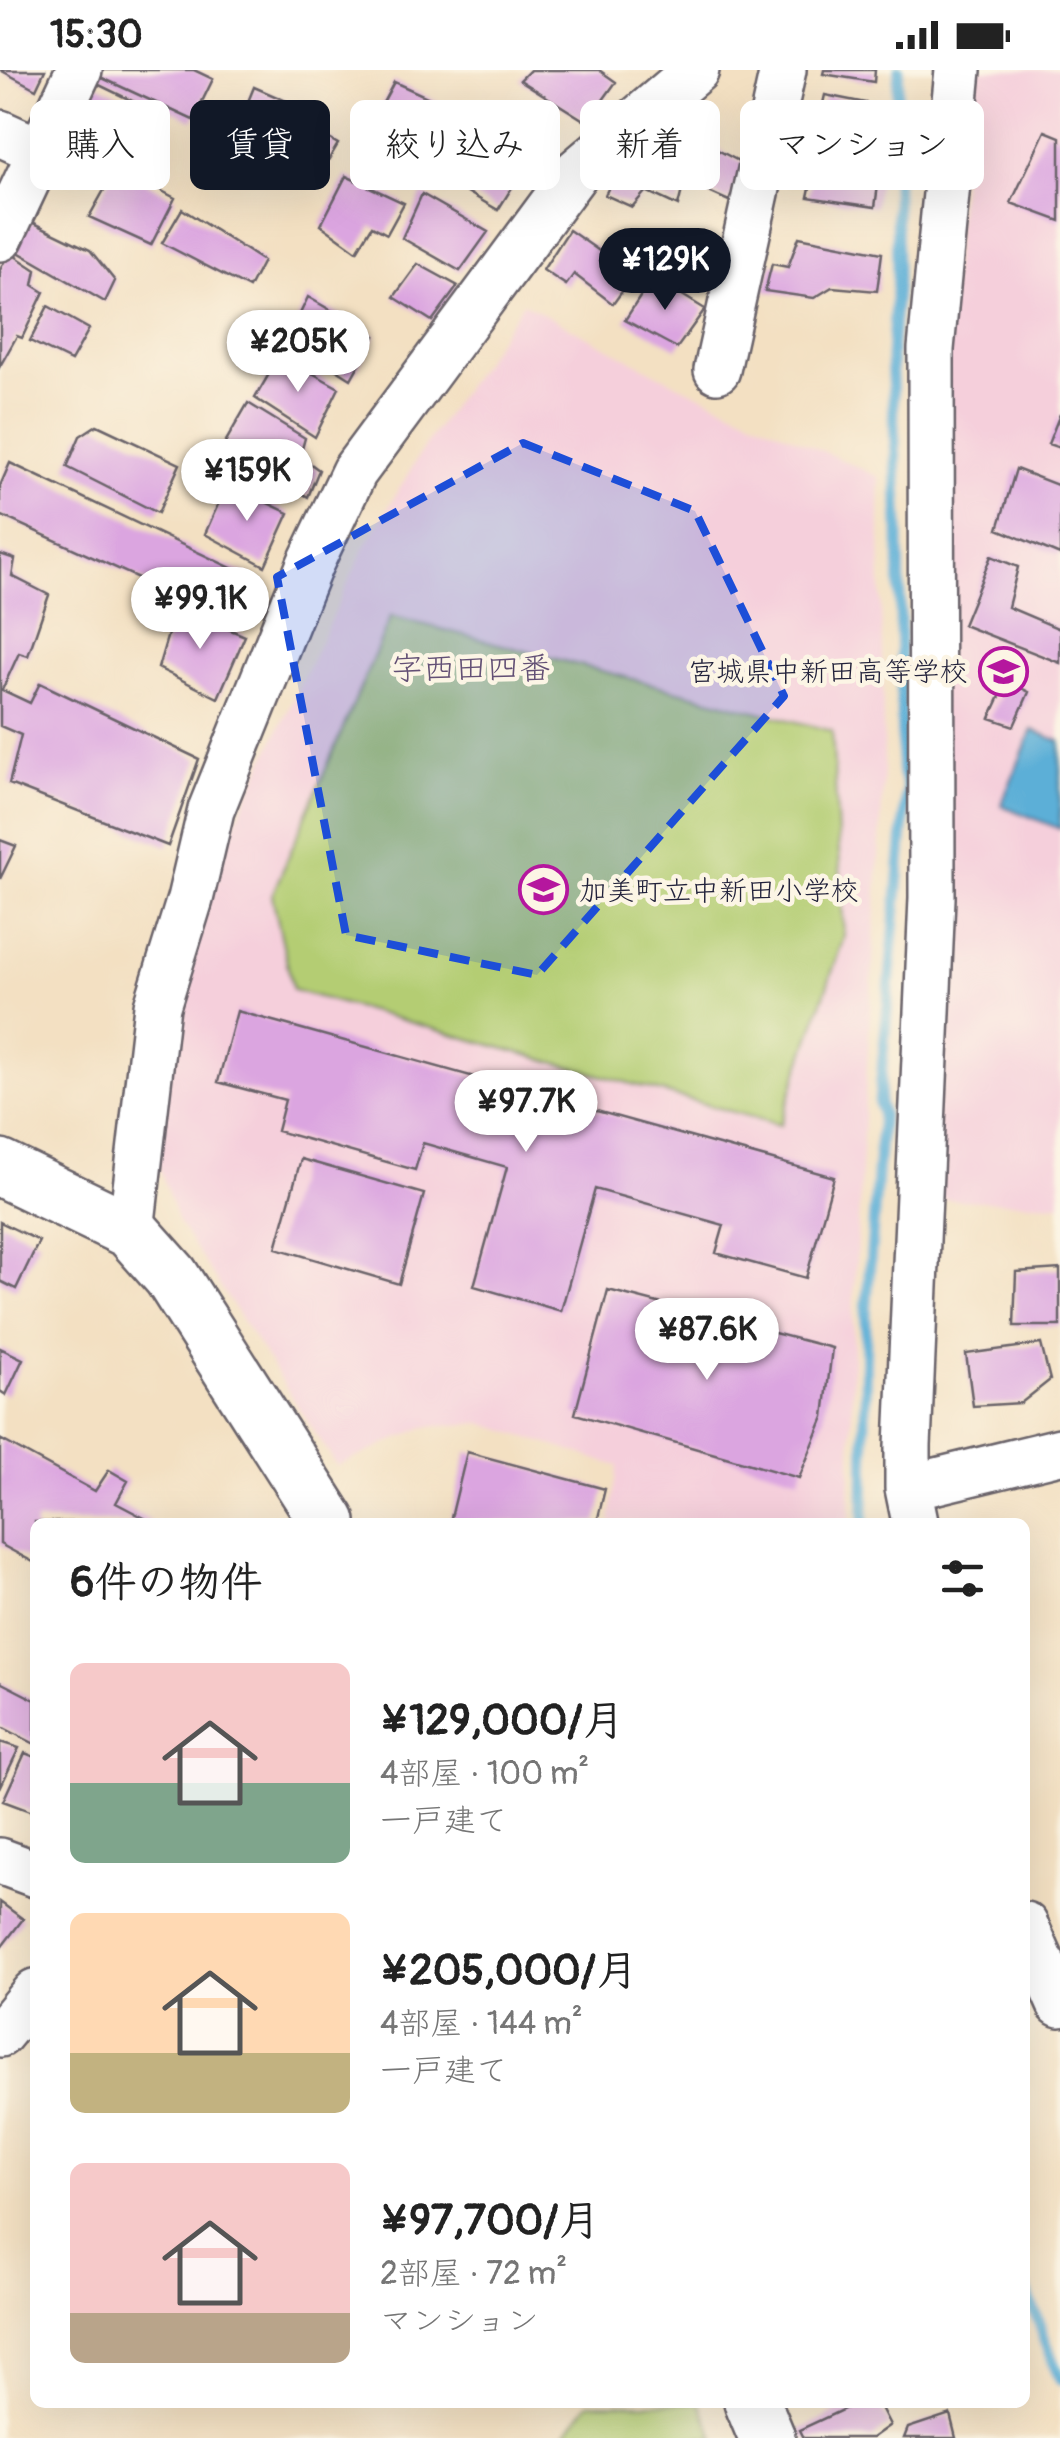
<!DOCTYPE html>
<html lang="ja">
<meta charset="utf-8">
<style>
:root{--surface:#fff;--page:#f2f2f2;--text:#222;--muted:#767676;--accent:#111827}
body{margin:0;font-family:Pangolin,"Klee One",sans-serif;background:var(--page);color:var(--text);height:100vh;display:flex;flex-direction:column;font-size:38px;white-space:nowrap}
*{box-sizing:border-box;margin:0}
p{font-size:32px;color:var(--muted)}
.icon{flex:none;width:55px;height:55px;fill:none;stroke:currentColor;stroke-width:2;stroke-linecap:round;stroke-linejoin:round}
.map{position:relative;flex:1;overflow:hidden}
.side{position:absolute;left:30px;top:1448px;width:1000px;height:890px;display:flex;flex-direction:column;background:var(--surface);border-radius:15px;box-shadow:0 10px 40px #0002}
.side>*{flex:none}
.hud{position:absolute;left:30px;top:30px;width:1000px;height:90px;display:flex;gap:20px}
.price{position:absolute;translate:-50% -85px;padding:0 22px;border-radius:35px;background:#fff;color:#222;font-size:32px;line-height:65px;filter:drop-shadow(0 2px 5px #0008)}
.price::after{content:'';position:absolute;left:50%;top:60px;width:30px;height:22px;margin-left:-15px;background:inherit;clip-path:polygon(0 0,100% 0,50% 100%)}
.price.selected{background:var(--accent);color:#fff}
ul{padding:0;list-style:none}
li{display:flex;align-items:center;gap:30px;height:250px;padding:0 40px}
li span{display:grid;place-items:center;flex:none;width:280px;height:200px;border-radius:15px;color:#555}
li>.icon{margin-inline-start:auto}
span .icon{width:120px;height:120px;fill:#fffc;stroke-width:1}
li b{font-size:42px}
h2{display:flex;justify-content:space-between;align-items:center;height:120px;padding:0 40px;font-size:42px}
.chip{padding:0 35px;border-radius:15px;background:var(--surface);box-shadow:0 10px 40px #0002;font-size:35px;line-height:90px}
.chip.selected{background:var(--accent);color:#fff}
.status{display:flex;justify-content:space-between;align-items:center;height:70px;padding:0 50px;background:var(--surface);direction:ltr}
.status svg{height:28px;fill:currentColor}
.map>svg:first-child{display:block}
</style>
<div class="status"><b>15:30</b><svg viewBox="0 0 49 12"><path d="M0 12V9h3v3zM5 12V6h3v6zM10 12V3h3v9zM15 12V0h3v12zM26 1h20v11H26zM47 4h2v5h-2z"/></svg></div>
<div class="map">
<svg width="1060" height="2368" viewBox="0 0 1060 2368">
<rect width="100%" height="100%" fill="#fcf5e5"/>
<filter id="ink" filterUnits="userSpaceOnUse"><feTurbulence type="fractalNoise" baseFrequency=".01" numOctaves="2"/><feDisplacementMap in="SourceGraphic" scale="20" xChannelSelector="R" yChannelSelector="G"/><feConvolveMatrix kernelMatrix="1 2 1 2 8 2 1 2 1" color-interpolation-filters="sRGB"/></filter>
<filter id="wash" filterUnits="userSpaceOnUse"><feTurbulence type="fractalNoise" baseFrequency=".0048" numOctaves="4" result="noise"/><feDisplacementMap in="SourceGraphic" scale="40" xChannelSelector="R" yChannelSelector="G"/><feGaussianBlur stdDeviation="2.25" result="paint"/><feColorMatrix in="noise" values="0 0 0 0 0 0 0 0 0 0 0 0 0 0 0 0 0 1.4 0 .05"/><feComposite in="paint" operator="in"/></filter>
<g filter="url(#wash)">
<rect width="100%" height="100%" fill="#f3e0c2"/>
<!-- built -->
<path fill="#f5cfdb" d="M972 0H1060V1134L931 1129 946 270Z
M523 233 677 314 879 407 884 698 854 1223 850 1452H610L618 1396 481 1353 425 1357 337 1396 178 1152 154 1082 187 884 233 757 365 477 424 377Z"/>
<!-- green -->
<path fill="#b4cd73" stroke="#6b7857" stroke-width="2.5" d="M391 546 832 661 844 867 780 1055 293 920 272 825Z
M589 2333H700L715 2368H562Z"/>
<!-- water -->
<path fill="#5cafd7" stroke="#3f6889" stroke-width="2.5" d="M1032 660 1060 671V759L1001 735Z"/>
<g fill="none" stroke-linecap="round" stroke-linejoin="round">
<!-- stream -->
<path stroke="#5cafd7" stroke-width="11" d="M864 1452 866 1244 882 1043 879 1033 907 716 902 701 899 454 891 287 897 208 895 52 899 0
M1025 2216 1060 2310"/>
</g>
<g id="blocks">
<!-- building -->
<path fill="#dba5e0" d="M0 0H45L36 19Z
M85 0H194L213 9 193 50Z
M530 0H599L616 12 587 52 520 10Z
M824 0H875L874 12 823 4Z
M89 10 145 37 130 68 73 40Z
M394 12 456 40 430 85 370 57Z
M254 17 291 33 288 46 338 74 317 109 234 66Z
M825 25 886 37 882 74 815 68Z
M659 49 746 95 729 131 638 90Z
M1045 61 1060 67V151L1011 133Z
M448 76 513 116 498 140 433 102Z
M816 90 880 101 875 137 808 127Z
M621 93 682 120 678 136 646 121 632 137 605 125Z
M117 97 175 128 151 175 89 147Z
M346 106 404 133 387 164 372 156 357 181 321 155Z
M422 124 488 162 460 201 402 168Z
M182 139 263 191 249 218 162 173Z
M28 150 90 180 115 211 105 232 13 179Z
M569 160 634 205 613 234 574 204 566 215 543 200Z
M799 167 882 183 877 221 832 217 814 228 765 221 772 194 788 197Z
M9 182 36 200 33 215 44 222 22 268 17 266 0 296V200Z
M418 194 458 216 432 251 394 227Z
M653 207 705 239 677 278 625 250Z
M308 227 375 266 351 309 288 269Z
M48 236 89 259 71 291 30 271Z
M280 285 339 318 315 367 255 328Z
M248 333 305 368 300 386 319 400 308 427 223 376Z
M1060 344V378L1048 374Z
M97 355 180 394 158 443 67 397 80 366Z
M10 393 259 511 241 555 0 445V416Z
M1016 399 1060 416V485L998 459Z
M227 414 289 443 265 496 205 464Z
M0 484 15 489 12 506 49 525 28 586 19 583 2 620 30 633 40 613 199 689 168 776 9 714 21 665 0 656Z
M991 486 1018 497 1008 537 1060 559V593L963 555Z
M176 537 245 566 218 628 158 598Z
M1007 611 1029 622 1014 656 990 648Z
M0 770 16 776 0 809Z
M237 941 834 1107 806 1208 716 1183 724 1155 595 1119 561 1241 474 1216 507 1097 423 1073 415 1100 277 1061 285 1030 218 1012Z
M301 1089 424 1124 399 1214 276 1178Z
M0 1152 39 1171 16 1219 0 1211Z
M1060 1199V1256H1014L1016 1202Z
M608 1220 832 1278 824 1347 799 1408 575 1344Z
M1041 1274 1050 1310 1021 1333 973 1336 966 1284Z
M0 1278 23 1289 6 1325 0 1321Z
M0 1369 95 1421 109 1400 128 1411 116 1433 152 1452H35V1493L0 1474Z
M467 1382 605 1419 597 1452H450Z
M0 1612 35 1630V1674L0 1656Z
M0 1672 19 1678 0 1718Z
M25 1683 35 1687V1743L3 1731Z
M0 1832 23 1849 0 1879Z
M859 2332H878L890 2355 872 2368H803L799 2360Z
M950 2344 956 2368H904L908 2358Z"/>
</g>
</g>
<g filter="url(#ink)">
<use href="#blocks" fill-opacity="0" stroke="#6b646a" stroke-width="2.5"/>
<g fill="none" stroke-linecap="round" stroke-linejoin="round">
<defs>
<path id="minor" d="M0 63 42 82
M0 168 79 0
M717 300 783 0
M131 1161 157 936 190 829 211 740 310 494 354 402 577 101 696 0
M908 1418 1060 1381
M915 1452 908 1418V1376L932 828 931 279 958 0
M0 1791 35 1804
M1025 1855 1060 1934
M0 1964 35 1922"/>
<path id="tertiary" d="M0 1098 131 1161 171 1206 328 1452
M752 2332 767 2368"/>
</defs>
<!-- minor casing -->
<use href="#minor" stroke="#6b646a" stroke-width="50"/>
<!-- tertiary casing -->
<use href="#tertiary" stroke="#6b646a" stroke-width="60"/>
<!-- minor -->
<use href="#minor" stroke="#fff" stroke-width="45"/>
<!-- tertiary -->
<use href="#tertiary" stroke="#fff" stroke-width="55"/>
</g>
</g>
<!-- marked area -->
<path fill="#1d4ed8" fill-opacity="0.2" stroke="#1d4ed8" stroke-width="8" stroke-dasharray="20 12" stroke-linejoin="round" d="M523 373 695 441 784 626 537 905 346 865 277 507Z"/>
<!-- icons -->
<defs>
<symbol id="school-ring" viewBox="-11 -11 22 22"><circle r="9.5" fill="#fcf5e5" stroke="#b5179e" stroke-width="1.5"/><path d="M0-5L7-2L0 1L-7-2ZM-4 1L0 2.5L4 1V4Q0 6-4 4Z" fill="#b5179e"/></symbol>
</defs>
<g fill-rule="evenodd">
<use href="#school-ring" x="976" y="574" width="55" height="55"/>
<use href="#school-ring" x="516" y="792" width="55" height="55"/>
</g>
<g text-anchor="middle" stroke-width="9" stroke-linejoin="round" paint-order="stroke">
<!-- poi labels -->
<g font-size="28" fill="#22223b" stroke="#fcf5e5" text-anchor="end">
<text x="968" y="611">宮城県中新田高等学校</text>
<text x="579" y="830" text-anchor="start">加美町立中新田小学校</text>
</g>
<!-- quarter labels -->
<g font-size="32" fill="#635075" stroke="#fcf5e5">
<text x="471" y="609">字西田四番</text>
</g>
</g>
</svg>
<b class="price selected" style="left:665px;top:243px">¥129K</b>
<b class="price" style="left:298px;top:325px">¥205K</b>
<b class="price" style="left:247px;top:454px">¥159K</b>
<b class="price" style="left:200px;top:582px">¥99.1K</b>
<b class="price" style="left:526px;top:1085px">¥97.7K</b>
<b class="price" style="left:707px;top:1313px">¥87.6K</b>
<div class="hud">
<a class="chip">購入</a>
<a class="chip selected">賃貸</a>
<a class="chip">絞り込み</a>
<a class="chip">新着</a>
<a class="chip">マンション</a>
</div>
<section class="side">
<h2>6件の物件<svg class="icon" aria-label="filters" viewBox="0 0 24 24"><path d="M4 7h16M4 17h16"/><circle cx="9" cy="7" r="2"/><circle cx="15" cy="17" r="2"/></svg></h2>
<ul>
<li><span style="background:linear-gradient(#f6c9c9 60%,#7fa58c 0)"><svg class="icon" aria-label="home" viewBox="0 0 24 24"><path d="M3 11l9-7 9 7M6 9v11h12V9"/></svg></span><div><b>¥129,000/月</b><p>4部屋 · 100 m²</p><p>一戸建て</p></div></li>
<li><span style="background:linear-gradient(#ffd9b3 70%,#c2b280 0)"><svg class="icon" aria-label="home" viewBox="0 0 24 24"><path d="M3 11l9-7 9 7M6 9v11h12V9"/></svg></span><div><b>¥205,000/月</b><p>4部屋 · 144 m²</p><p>一戸建て</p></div></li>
<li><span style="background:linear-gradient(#f6c9c9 75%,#b9a48a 0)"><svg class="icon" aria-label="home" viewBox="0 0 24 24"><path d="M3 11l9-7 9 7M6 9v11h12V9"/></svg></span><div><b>¥97,700/月</b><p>2部屋 · 72 m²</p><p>マンション</p></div></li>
</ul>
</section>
</div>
